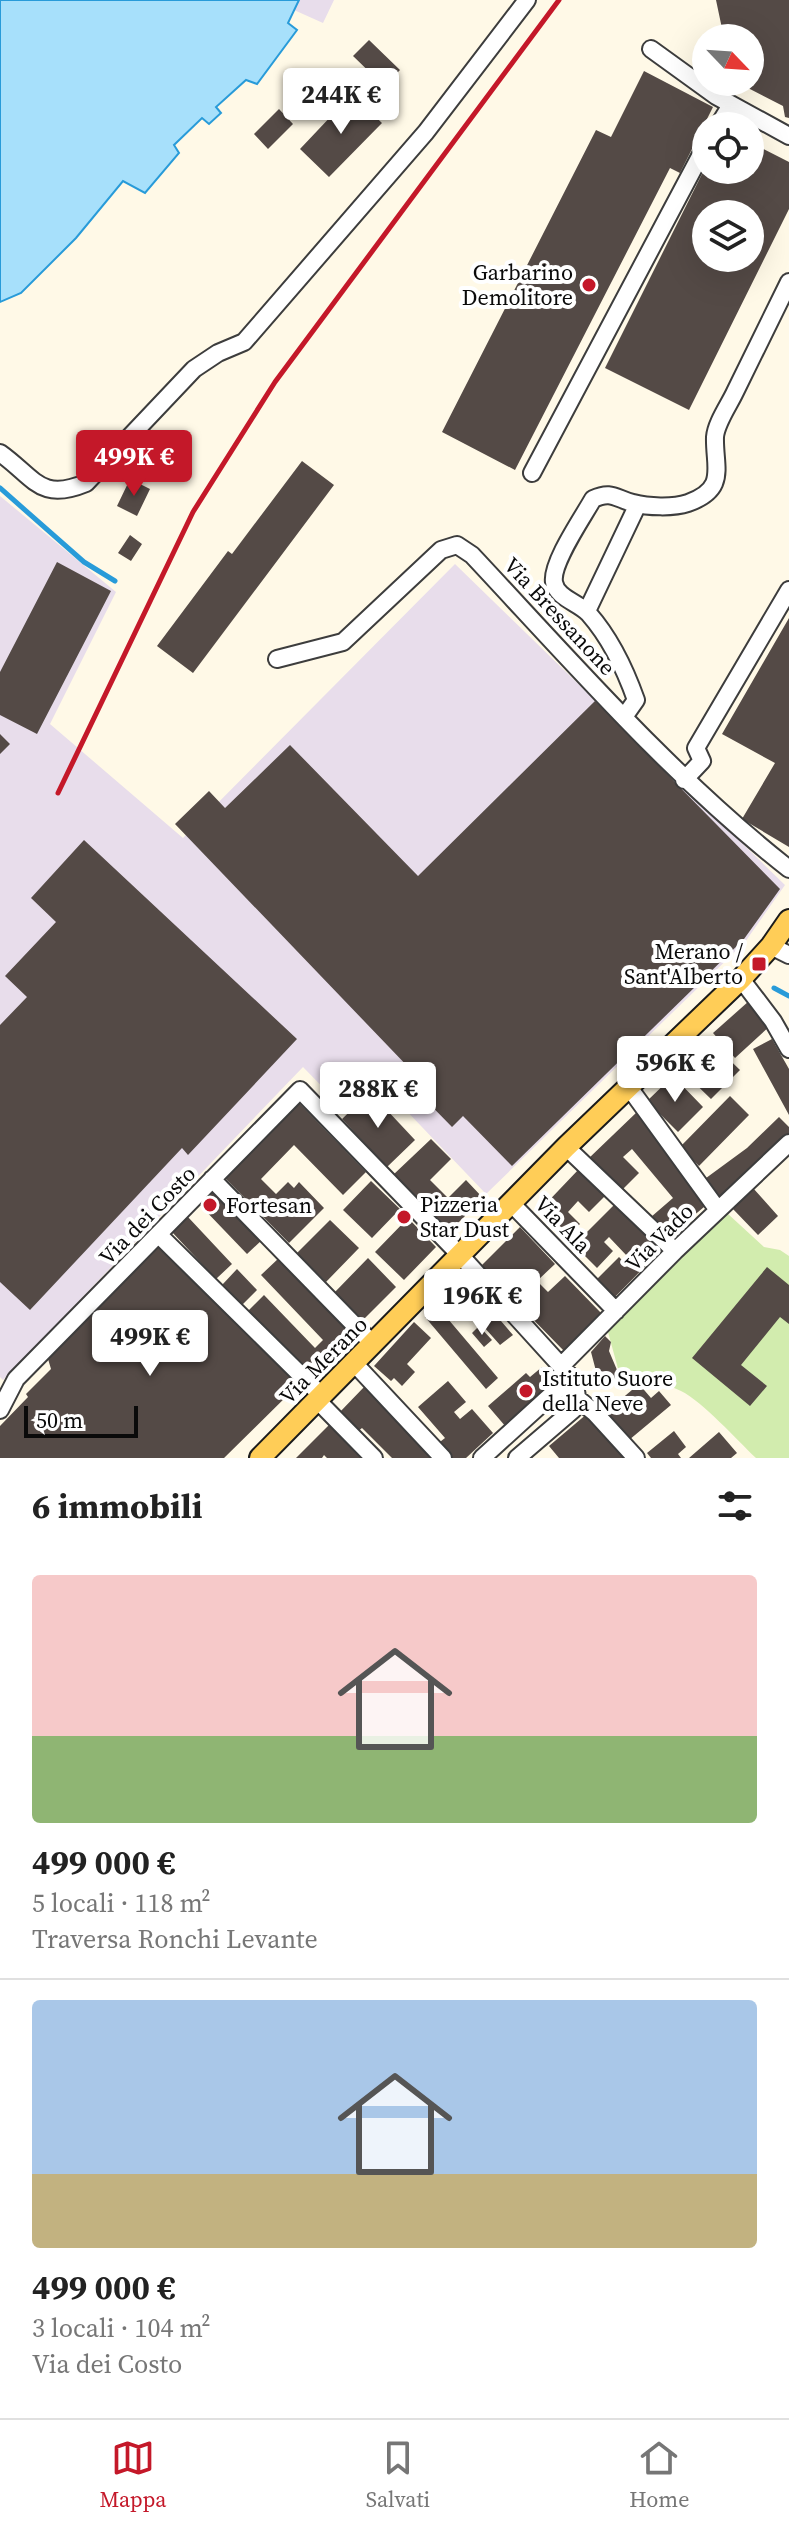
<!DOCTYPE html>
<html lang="it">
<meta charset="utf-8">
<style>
:root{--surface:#fff;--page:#f2f2f2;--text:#222;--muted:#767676;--line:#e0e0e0;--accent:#c41829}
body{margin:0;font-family:"Source Serif 4",serif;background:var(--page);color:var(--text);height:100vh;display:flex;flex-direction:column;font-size:30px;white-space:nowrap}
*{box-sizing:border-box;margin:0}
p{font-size:26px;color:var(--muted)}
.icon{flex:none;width:44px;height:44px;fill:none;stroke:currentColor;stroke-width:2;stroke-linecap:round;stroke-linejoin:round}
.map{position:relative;height:1458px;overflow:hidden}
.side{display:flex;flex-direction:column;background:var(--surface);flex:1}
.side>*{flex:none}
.needle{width:52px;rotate:115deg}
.tools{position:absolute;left:692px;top:24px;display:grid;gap:16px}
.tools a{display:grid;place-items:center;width:72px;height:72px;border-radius:50%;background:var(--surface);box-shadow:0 8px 32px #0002;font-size:40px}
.scale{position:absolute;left:24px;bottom:20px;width:114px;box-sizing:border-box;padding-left:8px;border:4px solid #0a0a0a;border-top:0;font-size:22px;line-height:28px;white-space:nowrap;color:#0a0a0a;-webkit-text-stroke:6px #fff;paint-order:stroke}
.price{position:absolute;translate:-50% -68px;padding:0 18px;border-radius:8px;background:#fff;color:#222;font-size:26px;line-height:52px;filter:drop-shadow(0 2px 4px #0008)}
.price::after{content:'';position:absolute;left:50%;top:48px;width:24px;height:18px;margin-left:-12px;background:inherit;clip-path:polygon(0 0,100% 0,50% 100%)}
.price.selected{background:var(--accent);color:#fff}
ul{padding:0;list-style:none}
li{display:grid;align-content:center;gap:16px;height:424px;padding:0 32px}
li+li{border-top:2px solid var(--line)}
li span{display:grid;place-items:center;height:248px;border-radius:8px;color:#555}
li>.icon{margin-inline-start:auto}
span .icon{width:144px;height:144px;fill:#fffc;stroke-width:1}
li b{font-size:34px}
h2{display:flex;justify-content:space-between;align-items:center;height:96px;padding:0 32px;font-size:34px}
.dock{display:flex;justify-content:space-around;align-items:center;height:112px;border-top:2px solid var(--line);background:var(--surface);font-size:22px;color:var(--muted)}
.dock a{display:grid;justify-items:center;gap:4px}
.dock .selected{color:var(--accent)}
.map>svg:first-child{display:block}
</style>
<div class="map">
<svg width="789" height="1458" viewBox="0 0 789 1458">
<rect width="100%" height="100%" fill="#fff9e7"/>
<!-- industrial -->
<path fill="#e8ddeb" d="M299 0H334L323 23 294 10Z
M0 496 116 592 50 724 183 838 455 564 785 885 745 942 486 1194 378 1081 345 1110 303 1067 3 1380 0 1377Z"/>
<!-- green -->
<path fill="#d2ecae" d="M727 1213 764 1247 780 1250 789 1256V1458H756C737 1440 703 1402 681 1391 664 1382 639 1379 620 1376L608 1332Z"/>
<!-- plaza -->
<path fill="#eee7d7" d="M453 1289 470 1307 454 1322 438 1304Z"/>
<!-- water -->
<path fill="#a7e0fb" stroke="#289bd9" stroke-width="2" d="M0 0H299L288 23 297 30 257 84 246 80 216 107 221 113 209 124 202 118 174 145 179 153 145 193 123 181 76 238 21 293 0 302Z"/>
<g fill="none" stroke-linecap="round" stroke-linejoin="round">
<!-- stream -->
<path stroke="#289bd9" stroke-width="5" d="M0 488 84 562 115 581
M774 988 789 996"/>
</g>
<!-- building -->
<path fill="#544a46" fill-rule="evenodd" d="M716 0H789V118L785 117 783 106 748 88 735 90 734 82H750V38H724Z
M369 40 400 70 384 86 353 56Z
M644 71 713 107 680 173 670 168 515 470 442 432 596 130 611 137Z
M352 94 382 123 329 177 300 149Z
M279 109 293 124 268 149 254 134Z
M750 142 789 162V209L689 410 605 368 704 170H750ZM706 214H750V258H706Z
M302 461 334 485 193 673 157 646 228 551 232 554Z
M130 479 150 489 137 516 117 506Z
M130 535 142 544 131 561 118 553Z
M57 562 111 591 37 734 0 715V672Z
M789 618V847L742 819 775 763 722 734Z
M595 701 780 889 744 939 512 1166 463 1116 452 1127 404 1078 412 1071 175 824 209 791 225 808 290 745 418 876Z
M0 734 10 744 0 754Z
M84 840 297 1039 188 1155 182 1148 30 1310 0 1282V1025L27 997 5 976 56 922 31 898Z
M749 1001 771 1025 735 1058 713 1033Z
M708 1039 740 1070 711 1099 680 1069Z
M772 1039 789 1069V1115L753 1049Z
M673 1076 703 1107 678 1132 647 1101Z
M370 1092 415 1140 387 1167 342 1119Z
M730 1096 749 1115 699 1166 680 1147Z
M299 1103 366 1172 343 1195 294 1145 261 1179 276 1194 288 1182 294 1188 299 1182 324 1208 289 1243 224 1177Z
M638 1111 710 1202 668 1237 651 1217 673 1198 632 1149 623 1157 639 1173 620 1192 588 1159Z
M779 1117 789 1127V1135L718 1202 702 1181 747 1148Z
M431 1139 451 1159 430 1180 448 1198 466 1180 483 1198 449 1232 393 1175Z
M579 1169 606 1195 589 1212 578 1201 568 1212 580 1224 565 1239 538 1212Z
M371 1181 400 1209 372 1238 343 1210Z
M753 1188 778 1216 758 1235 732 1208Z
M216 1189 263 1239 247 1254 200 1205Z
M615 1204 661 1250 614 1298 596 1280 619 1257 622 1260 627 1256 609 1237 604 1242 613 1251 597 1268 574 1245Z
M188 1217 232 1264 216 1279 172 1232Z
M408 1218 436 1247 404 1280 375 1252Z
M330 1220 359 1248 326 1282 297 1253Z
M520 1227 555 1264 537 1281 548 1292 565 1276 602 1314 564 1351 481 1266Z
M160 1242 298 1385 224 1458H0V1426L28 1397 26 1394 51 1369 48 1359Z
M280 1257 352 1332 308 1374 248 1311 264 1295 315 1348 323 1340 261 1275Z
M368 1258 396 1287 363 1320 335 1292Z
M767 1267 789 1285V1324L780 1317 741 1365 767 1386 750 1406 692 1358Z
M237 1269 257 1290 242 1305 222 1285Z
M466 1278 488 1304 479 1314 455 1289Z
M437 1306 498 1378 486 1389 425 1317Z
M489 1307 513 1335 500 1345 476 1318Z
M414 1322 431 1338 407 1364 415 1372 402 1386 394 1378 391 1381 374 1366Z
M479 1326 492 1340 484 1347 472 1333Z
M605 1336 611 1342 609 1351 617 1370 615 1379 596 1371 591 1352Z
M542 1367 555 1383 506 1427 488 1406 526 1373 530 1377Z
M448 1381 466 1402 454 1412 460 1419 472 1409 493 1433 466 1458H447L436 1445 445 1438 418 1407Z
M639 1384 651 1398 659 1391 671 1405 629 1440 606 1412Z
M365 1386 438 1458H392L362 1428 357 1432 338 1414Z
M588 1413 626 1458H559L549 1446Z
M330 1424 363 1458H327L324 1455 322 1458H296Z
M674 1431 686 1447 678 1454 681 1458H651L647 1453Z
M719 1432 737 1453 731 1458H689Z"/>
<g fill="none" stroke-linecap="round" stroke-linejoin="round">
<defs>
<path id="minor" d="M651 49 716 96 789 136
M718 126 731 105
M0 453C35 478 40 502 86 483L194 369 218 353 244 342 426 132 527 0
M532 473 706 145
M587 611 638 504
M277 659 343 642 441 550 457 545 472 555C574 664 672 777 789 869
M624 717 636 700C625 669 611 639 589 614 580 603 556 598 554 582 551 563 583 517 593 499 612 490 616 499 633 503 648 507 673 508 688 503 728 489 714 467 715 437 716 423 729 405 735 392 753 355 771 318 789 282
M684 780 702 761 696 748 789 590
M771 946 789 955
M741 979 773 1021 789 1049
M628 1086 718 1210
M566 1147 675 1251
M212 1179 373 1344
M511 1203 616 1311
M159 1235 321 1395
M437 1278 451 1291
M354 1363 443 1458
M562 1365 675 1251 789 1143
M578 1399 595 1413 636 1458
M317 1400 374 1458
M0 1410 16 1379 300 1090 460 1255 571 1377C577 1390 579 1397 573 1410L517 1458
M482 1458 571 1377"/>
<path id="major" d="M260 1458 566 1147 741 979 771 946 789 920"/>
</defs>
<!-- minor casing -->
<use href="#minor" stroke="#3d3d3d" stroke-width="20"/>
<!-- major casing -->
<use href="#major" stroke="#1b1b1b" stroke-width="24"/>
<!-- minor -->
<use href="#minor" stroke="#fff" stroke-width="16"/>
<!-- major -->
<use href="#major" stroke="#ffcd57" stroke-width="20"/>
<!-- rail -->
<path stroke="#c41829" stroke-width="5" d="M58 793 193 512 275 382 559 0"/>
</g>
<!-- markers -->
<g fill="#c41829" stroke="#fff" stroke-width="3">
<circle cx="589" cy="285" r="8"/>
<rect x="751" y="956" width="16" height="16" rx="4"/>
<circle cx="210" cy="1205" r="8"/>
<circle cx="404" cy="1217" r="8"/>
<circle cx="526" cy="1391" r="8"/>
</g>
<g text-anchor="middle" stroke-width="8" stroke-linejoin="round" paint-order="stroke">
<!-- poi labels -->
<g font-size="22" fill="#0a0a0a" stroke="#fff" text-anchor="start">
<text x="573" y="280" text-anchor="end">Garbarino<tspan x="573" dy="25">Demolitore</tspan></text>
<text x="743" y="959" text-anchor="end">Merano /<tspan x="743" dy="25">Sant'Alberto</tspan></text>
<text x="420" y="1212">Pizzeria<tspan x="420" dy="25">Star Dust</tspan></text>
<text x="226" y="1213">Fortesan</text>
<text x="542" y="1386">Istituto Suore<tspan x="542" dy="25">della Neve</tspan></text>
</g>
<!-- street labels -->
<g font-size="22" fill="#0a0a0a" stroke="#fff">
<text transform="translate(560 616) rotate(47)" y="8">Via Bressanone</text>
<text transform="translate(147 1215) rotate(-46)" y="8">Via dei Costo</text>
<text transform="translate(563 1224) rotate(46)" y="8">Via Ala</text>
<text transform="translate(659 1237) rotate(-45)" y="8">Via Vado</text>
<text transform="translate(323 1360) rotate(-45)" y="8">Via Merano</text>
</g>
</g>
</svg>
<div class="tools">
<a><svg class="needle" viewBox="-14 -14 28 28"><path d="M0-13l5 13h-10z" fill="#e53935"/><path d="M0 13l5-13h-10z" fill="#767676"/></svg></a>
<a><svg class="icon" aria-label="locate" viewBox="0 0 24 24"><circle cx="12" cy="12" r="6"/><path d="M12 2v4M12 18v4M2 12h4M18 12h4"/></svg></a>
<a><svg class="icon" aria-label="layers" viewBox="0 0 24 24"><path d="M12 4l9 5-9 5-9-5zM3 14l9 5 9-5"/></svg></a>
</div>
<div class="scale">50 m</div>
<b class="price" style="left:341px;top:136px">244K €</b>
<b class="price selected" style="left:134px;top:498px">499K €</b>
<b class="price" style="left:675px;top:1104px">596K €</b>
<b class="price" style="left:378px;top:1130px">288K €</b>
<b class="price" style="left:482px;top:1337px">196K €</b>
<b class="price" style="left:150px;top:1378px">499K €</b>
</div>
<section class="side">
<h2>6 immobili<svg class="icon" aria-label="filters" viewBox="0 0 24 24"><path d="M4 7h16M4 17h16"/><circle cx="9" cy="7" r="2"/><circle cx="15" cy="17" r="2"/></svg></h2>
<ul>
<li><span style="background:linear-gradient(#f6c9c9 65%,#8fb573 0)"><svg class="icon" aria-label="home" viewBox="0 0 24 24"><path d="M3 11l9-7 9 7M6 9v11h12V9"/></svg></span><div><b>499 000 €</b><p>5 locali · 118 m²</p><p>Traversa Ronchi Levante</p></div></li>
<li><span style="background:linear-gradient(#a9c7e8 70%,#c2b280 0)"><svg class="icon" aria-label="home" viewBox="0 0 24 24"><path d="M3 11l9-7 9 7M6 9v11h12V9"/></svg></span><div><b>499 000 €</b><p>3 locali · 104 m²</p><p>Via dei Costo</p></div></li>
</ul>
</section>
<nav class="dock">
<a class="selected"><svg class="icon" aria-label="map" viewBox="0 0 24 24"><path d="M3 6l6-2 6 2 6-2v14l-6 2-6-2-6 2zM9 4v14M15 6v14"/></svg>Mappa</a>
<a><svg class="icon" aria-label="saved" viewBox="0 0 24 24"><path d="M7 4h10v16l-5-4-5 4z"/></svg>Salvati</a>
<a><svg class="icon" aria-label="home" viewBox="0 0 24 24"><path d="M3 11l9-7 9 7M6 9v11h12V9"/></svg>Home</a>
</nav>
